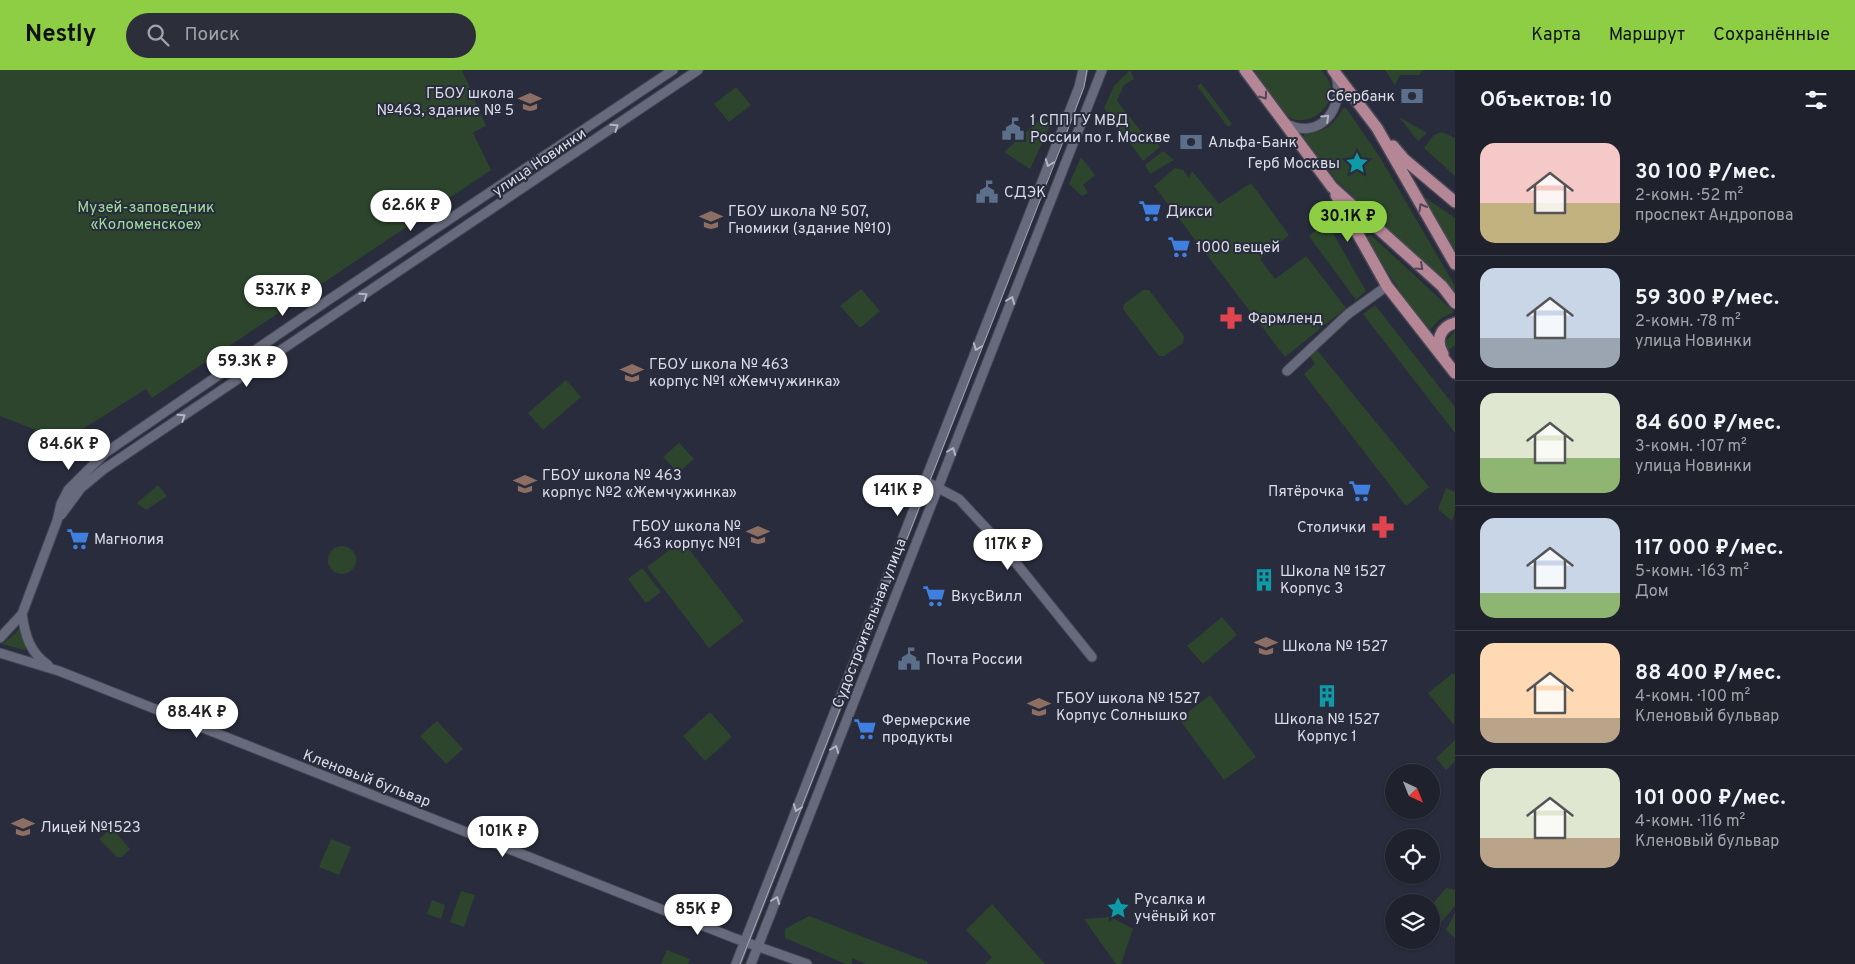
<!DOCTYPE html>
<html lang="ru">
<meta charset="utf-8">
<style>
:root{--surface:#1f212d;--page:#2c2e39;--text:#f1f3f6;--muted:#a1a3aa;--line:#3c3e49;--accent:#8dce44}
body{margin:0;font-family:Overpass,sans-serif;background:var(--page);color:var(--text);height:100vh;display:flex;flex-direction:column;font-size:19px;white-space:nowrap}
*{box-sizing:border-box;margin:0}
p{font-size:16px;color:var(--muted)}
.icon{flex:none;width:28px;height:28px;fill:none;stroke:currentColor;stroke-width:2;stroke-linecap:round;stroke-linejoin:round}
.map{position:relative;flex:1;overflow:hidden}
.side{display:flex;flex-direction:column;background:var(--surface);width:400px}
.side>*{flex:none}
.needle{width:32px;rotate:137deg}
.tools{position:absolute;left:1385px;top:694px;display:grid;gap:10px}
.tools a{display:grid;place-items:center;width:55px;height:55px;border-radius:50%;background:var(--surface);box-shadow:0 1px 4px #0004,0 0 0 1px var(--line);font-size:25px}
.price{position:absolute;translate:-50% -42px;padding:0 11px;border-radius:18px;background:#fff;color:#222;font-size:16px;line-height:32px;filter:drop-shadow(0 1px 2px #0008)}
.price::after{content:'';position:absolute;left:50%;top:30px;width:15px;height:11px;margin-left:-8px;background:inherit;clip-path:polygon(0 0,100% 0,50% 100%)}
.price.current{background:var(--accent);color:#111}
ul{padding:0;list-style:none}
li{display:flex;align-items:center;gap:15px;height:125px;padding:0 25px}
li+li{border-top:1px solid var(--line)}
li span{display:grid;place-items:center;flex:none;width:140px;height:100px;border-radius:15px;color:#555}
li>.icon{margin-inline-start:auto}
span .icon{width:60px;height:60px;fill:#fffc;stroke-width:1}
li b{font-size:21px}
h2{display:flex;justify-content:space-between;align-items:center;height:60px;padding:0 25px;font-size:21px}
header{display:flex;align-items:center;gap:30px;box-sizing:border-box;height:70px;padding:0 25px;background:var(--accent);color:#111}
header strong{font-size:24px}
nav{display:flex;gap:28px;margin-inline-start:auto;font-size:18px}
.search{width:350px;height:45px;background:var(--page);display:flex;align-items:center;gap:12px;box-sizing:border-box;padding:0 18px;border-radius:28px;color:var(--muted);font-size:19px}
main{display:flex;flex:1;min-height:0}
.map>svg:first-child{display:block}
</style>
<header>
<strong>Nestly</strong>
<div class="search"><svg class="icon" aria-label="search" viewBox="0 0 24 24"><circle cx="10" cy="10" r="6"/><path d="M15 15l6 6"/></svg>Поиск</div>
<nav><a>Карта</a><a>Маршрут</a><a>Сохранённые</a></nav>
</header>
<main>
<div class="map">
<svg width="1455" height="894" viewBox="0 0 1455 894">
<rect width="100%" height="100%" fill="#292c3c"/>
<!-- green -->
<path fill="#2d452c" d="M0 0H462L486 56 468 65 473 63 491 100 152 328 146 319 64 371 0 346Z
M1130 0 1134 9 1124 15 1117 31 1144 65 1148 62 1160 77 1143 91 1104 38 1114 16Z
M1254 0H1321C1324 4 1328 8 1330 13 1338 35 1309 59 1289 47 1280 42 1261 10 1254 0Z
M1385 0H1423L1419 5H1400L1395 15Z
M1201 13 1232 54 1228 57 1197 16Z
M736 17 751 35 729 52 714 34Z
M1343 38H1346L1381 89 1455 216V222L1337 111 1303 67 1304 64C1322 64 1336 54 1343 38Z
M1043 47 1051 54 1030 99 1004 82Z
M1399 47 1427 63 1418 71Z
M1442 62 1455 68V106L1424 78 1434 65Z
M1163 81 1174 90 1150 104 1145 95Z
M1081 87 1095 105 1083 115 1088 123 1082 126 1069 114Z
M1175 98 1183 100 1189 108 1192 101 1219 134 1251 113 1289 165 1260 189 1275 209 1306 186 1346 238 1285 287 1154 116Z
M1426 128 1455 148V183L1425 130Z
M1326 151 1366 221 1356 230 1309 166Z
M1368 165 1372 166 1454 242 1440 249 1430 260 1407 232 1367 170Z
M861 219 880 241 860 258 840 236Z
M1143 220H1149L1184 266 1183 273 1164 286H1159L1123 239 1124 234Z
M1375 235 1455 337V363L1363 244Z
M1455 261V275L1448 281 1446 271Z
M1316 279 1429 417 1406 436 1304 304 1315 294 1309 284Z
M566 310 581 327 543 360 528 343Z
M679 373 694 389 678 403 663 387Z
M158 415 167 426 146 440 137 433Z
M1446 418 1455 422V441L1452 451 1438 439Z
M682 470 744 551 709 578 647 497Z
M328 490a14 14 0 1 1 28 0a14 14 0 1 1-28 0Z
M642 498 661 522 646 533 628 509Z
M1222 547 1237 565 1203 594 1187 576Z
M20 557 27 575 25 580 2 574 16 563Z
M1453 603 1455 606 1454 655 1428 623Z
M1210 625 1256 687 1224 710 1179 649Z
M710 642 732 667 705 691 683 666Z
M437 651 463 679 446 694 420 666Z
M1455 670V691L1446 700 1436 688Z
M112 758 130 779 122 787H117L99 769Z
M331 769 351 777 339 805 319 797Z
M1446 818 1455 820V836L1438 856H1431V836Z
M461 821 475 825 464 857 450 852Z
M432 830 445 835 441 849 427 844Z
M992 834 1045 894H985L992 887 966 860Z
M1455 843V868L1446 860Z
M809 846 928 892 927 894H866L852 888V894H846L785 868V859Z
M1111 847 1133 859 1121 894H1116L1084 849Z
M667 880 690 889 688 894H661Z"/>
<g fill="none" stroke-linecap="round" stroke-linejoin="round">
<defs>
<path id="minor" d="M1285 53C1319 72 1345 39 1336 6
M1287 301 1348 244 1387 216
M925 411 959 429 999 472 1092 587
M61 445 81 418 104 399 698 0
M22 544C25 565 30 583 48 595
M0 568 22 544 57 451 61 434 68 420 105 383 327 231 673 0
M0 583 59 601 734 868 807 894
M736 894 1079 17 1083 0
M751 894 1102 0"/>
<path id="major" d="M1245 0 1332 117 1442 216 1455 233
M1333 0 1377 58 1455 194
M1393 76 1404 89 1455 132
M1336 125 1387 216 1455 303
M1443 284C1435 271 1440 257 1455 253"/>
</defs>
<!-- minor casing -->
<use href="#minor" stroke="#464855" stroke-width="11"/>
<!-- major casing -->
<use href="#major" stroke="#464855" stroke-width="14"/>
<!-- minor -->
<use href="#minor" stroke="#676a7d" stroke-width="9"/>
<!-- major -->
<use href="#major" stroke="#b58696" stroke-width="11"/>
<!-- tram -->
<path stroke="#a5a7b4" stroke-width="1" d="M740 894 1068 59 1084 17 1087 0"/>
</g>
<!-- one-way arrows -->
<defs><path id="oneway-chevron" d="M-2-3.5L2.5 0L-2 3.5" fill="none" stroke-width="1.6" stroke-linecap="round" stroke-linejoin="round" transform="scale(1.25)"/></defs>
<g stroke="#534757">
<use href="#oneway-chevron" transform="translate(1264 26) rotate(54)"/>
<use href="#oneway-chevron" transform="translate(1422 137) rotate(-120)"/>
<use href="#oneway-chevron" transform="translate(1420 197) rotate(42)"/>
</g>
<g stroke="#b2b5c3">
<use href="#oneway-chevron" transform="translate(1326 48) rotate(-43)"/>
<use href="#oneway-chevron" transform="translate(615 57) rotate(-34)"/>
<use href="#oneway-chevron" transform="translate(1049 93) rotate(111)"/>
<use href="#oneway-chevron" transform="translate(364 226) rotate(-34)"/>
<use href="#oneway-chevron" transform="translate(1011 230) rotate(-69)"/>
<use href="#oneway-chevron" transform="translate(977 277) rotate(111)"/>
<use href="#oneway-chevron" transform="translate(182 347) rotate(-34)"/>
<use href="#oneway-chevron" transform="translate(952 381) rotate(-69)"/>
<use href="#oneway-chevron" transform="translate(835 679) rotate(-69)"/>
<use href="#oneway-chevron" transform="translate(797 738) rotate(111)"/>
<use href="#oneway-chevron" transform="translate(776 830) rotate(-69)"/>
</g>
<!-- icons -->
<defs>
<symbol id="bank-bare" viewBox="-9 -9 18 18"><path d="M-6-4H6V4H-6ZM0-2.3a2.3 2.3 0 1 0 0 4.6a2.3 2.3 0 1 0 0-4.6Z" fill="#5c6f8a" stroke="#292c3c" stroke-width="2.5" paint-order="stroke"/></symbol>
<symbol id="school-bare" viewBox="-9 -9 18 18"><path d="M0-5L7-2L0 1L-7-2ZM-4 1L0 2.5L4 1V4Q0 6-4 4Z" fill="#8d6e63" stroke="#292c3c" stroke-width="2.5" paint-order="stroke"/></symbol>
<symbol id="civic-bare" viewBox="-9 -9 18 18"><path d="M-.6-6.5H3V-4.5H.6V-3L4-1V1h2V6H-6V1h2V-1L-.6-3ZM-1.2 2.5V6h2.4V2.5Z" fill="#5c6f8a" stroke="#292c3c" stroke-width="2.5" paint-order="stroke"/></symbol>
<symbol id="sight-bare" viewBox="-9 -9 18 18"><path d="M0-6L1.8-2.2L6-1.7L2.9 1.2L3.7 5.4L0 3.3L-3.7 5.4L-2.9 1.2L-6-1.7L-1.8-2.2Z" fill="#0f9aa8" stroke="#292c3c" stroke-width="2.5" paint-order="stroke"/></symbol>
<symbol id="supermarket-bare" viewBox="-9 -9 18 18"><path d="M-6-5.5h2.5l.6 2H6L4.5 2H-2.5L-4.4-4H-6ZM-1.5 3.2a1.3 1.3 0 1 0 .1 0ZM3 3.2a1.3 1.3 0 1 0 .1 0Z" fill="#3f7fe0" stroke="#292c3c" stroke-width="2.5" paint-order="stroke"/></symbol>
<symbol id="pharmacy-bare" viewBox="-9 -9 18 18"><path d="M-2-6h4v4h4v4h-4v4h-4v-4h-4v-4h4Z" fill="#e0444e" stroke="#292c3c" stroke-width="2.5" paint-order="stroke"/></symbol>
<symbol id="building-bare" viewBox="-9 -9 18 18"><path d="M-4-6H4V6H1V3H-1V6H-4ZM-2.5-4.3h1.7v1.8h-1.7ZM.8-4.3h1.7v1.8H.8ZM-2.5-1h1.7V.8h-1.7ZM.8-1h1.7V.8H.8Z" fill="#0f9aa8" stroke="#292c3c" stroke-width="2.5" paint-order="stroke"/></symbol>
</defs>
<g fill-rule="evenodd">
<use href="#bank-bare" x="1396" y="10" width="32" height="32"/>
<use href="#school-bare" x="514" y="16" width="32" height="32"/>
<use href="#civic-bare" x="997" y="43" width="32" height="32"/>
<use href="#bank-bare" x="1175" y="56" width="32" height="32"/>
<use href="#sight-bare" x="1341" y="77" width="32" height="32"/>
<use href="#civic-bare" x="971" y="106" width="32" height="32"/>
<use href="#supermarket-bare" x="1134" y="125" width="32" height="32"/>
<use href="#school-bare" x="695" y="134" width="32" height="32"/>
<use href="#supermarket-bare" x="1163" y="161" width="32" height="32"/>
<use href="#pharmacy-bare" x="1215" y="232" width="32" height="32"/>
<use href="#school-bare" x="616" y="287" width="32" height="32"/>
<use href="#school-bare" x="509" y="398" width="32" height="32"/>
<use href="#supermarket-bare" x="1344" y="405" width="32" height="32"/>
<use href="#pharmacy-bare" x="1367" y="441" width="32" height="32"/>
<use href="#school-bare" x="742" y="449" width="32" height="32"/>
<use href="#supermarket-bare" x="62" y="453" width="32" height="32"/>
<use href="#building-bare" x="1248" y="494" width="32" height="32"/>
<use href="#supermarket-bare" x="918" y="510" width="32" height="32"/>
<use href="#school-bare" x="1250" y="560" width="32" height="32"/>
<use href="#civic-bare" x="893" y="573" width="32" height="32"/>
<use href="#building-bare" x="1311" y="610" width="32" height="32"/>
<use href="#school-bare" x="1023" y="621" width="32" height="32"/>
<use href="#supermarket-bare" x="849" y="643" width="32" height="32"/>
<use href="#school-bare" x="7" y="741" width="32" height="32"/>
<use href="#sight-bare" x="1102" y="822" width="32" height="32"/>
</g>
<g text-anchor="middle" stroke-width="4" stroke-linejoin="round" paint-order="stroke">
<!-- poi labels -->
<g font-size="15" fill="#dbdde8" stroke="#292c3c" text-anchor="start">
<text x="514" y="28" text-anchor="end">ГБОУ школа<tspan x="514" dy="17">№463, здание № 5</tspan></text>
<text x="1395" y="31" text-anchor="end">Сбербанк</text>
<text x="1030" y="55">1 СПП ГУ МВД<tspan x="1030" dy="17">России по г. Москве</tspan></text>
<text x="1208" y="77">Альфа-Банк</text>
<text x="1340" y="98" text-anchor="end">Герб Москвы</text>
<text x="1004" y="127">СДЭК</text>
<text x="728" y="146">ГБОУ школа № 507,<tspan x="728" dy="17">Гномики (здание №10)</tspan></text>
<text x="1166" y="146">Дикси</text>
<text x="1196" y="182">1000 вещей</text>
<text x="1248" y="253">Фармленд</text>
<text x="649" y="299">ГБОУ школа № 463<tspan x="649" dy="17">корпус №1 «Жемчужинка»</tspan></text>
<text x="542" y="410">ГБОУ школа № 463<tspan x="542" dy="17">корпус №2 «Жемчужинка»</tspan></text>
<text x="1344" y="426" text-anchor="end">Пятёрочка</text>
<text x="741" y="461" text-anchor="end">ГБОУ школа №<tspan x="741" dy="17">463 корпус №1</tspan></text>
<text x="1366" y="462" text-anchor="end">Столички</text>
<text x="94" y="474">Магнолия</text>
<text x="1280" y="506">Школа № 1527<tspan x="1280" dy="17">Корпус 3</tspan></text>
<text x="951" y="531">ВкусВилл</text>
<text x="1282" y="581">Школа № 1527</text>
<text x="926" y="594">Почта России</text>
<text x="1056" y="633">ГБОУ школа № 1527<tspan x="1056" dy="17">Корпус Солнышко</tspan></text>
<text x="1327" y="654" text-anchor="middle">Школа № 1527<tspan x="1327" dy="17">Корпус 1</tspan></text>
<text x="882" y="655">Фермерские<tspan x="882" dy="17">продукты</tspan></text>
<text x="40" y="762">Лицей №1523</text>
<text x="1134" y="834">Русалка и<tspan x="1134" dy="17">учёный кот</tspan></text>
</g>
<!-- street labels -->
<g font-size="15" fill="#dbdde8" stroke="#292c3c">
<text transform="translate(539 92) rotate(-34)" y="5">улица Новинки</text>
<text transform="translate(869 553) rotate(-69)" y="5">Судостроительная улица</text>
<text transform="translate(367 708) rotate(21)" y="5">Кленовый бульвар</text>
</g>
<!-- park labels -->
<g font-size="15" fill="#9dde99" stroke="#292c3c">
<text x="146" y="142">Музей-заповедник<tspan x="146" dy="17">«Коломенское»</tspan></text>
</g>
</g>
</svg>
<div class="tools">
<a><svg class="needle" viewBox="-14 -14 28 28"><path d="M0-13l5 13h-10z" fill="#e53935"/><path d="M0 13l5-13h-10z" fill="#a1a3aa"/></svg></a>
<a><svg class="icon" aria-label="locate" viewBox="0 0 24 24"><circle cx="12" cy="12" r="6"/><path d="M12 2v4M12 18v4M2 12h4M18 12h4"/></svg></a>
<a><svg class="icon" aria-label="layers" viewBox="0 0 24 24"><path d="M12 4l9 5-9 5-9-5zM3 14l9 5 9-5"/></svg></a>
</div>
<b class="price" style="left:411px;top:162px">62.6K ₽</b>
<b class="price current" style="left:1348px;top:173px">30.1K ₽</b>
<b class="price" style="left:283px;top:247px">53.7K ₽</b>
<b class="price" style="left:247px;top:318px">59.3K ₽</b>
<b class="price" style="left:69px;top:401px">84.6K ₽</b>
<b class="price" style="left:898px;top:447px">141K ₽</b>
<b class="price" style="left:1008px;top:501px">117K ₽</b>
<b class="price" style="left:197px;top:669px">88.4K ₽</b>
<b class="price" style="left:503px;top:788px">101K ₽</b>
<b class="price" style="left:698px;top:866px">85K ₽</b>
</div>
<section class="side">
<h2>Объектов: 10<svg class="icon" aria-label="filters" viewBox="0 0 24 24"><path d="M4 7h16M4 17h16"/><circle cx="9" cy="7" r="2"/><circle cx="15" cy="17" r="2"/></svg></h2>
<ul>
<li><span style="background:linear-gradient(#f6c9c9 60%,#c2b280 0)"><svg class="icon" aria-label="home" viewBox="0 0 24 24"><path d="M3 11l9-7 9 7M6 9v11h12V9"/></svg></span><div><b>30 100 ₽/мес.</b><p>2-комн. · 52 m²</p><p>проспект Андропова</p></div></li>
<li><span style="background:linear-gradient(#c9d6e8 70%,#9aa5b1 0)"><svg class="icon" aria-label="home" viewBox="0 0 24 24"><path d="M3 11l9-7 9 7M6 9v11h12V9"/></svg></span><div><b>59 300 ₽/мес.</b><p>2-комн. · 78 m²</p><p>улица Новинки</p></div></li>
<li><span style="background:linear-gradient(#dfe7d0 65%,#8fb573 0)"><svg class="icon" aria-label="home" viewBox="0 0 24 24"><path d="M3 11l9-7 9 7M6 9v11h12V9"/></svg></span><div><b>84 600 ₽/мес.</b><p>3-комн. · 107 m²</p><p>улица Новинки</p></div></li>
<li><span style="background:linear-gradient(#c9d6e8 75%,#8fb573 0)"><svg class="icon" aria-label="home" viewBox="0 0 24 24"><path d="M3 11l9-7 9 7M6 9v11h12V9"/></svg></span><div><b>117 000 ₽/мес.</b><p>5-комн. · 163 m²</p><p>Дом</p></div></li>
<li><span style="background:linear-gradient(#ffd9b3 75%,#b9a48a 0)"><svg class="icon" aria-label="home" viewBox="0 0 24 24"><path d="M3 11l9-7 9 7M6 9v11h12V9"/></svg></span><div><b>88 400 ₽/мес.</b><p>4-комн. · 100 m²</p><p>Кленовый бульвар</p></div></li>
<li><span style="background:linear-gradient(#dfe7d0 70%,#b9a48a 0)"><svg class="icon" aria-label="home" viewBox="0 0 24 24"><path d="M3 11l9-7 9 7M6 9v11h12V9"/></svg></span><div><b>101 000 ₽/мес.</b><p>4-комн. · 116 m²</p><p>Кленовый бульвар</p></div></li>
</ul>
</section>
</main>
